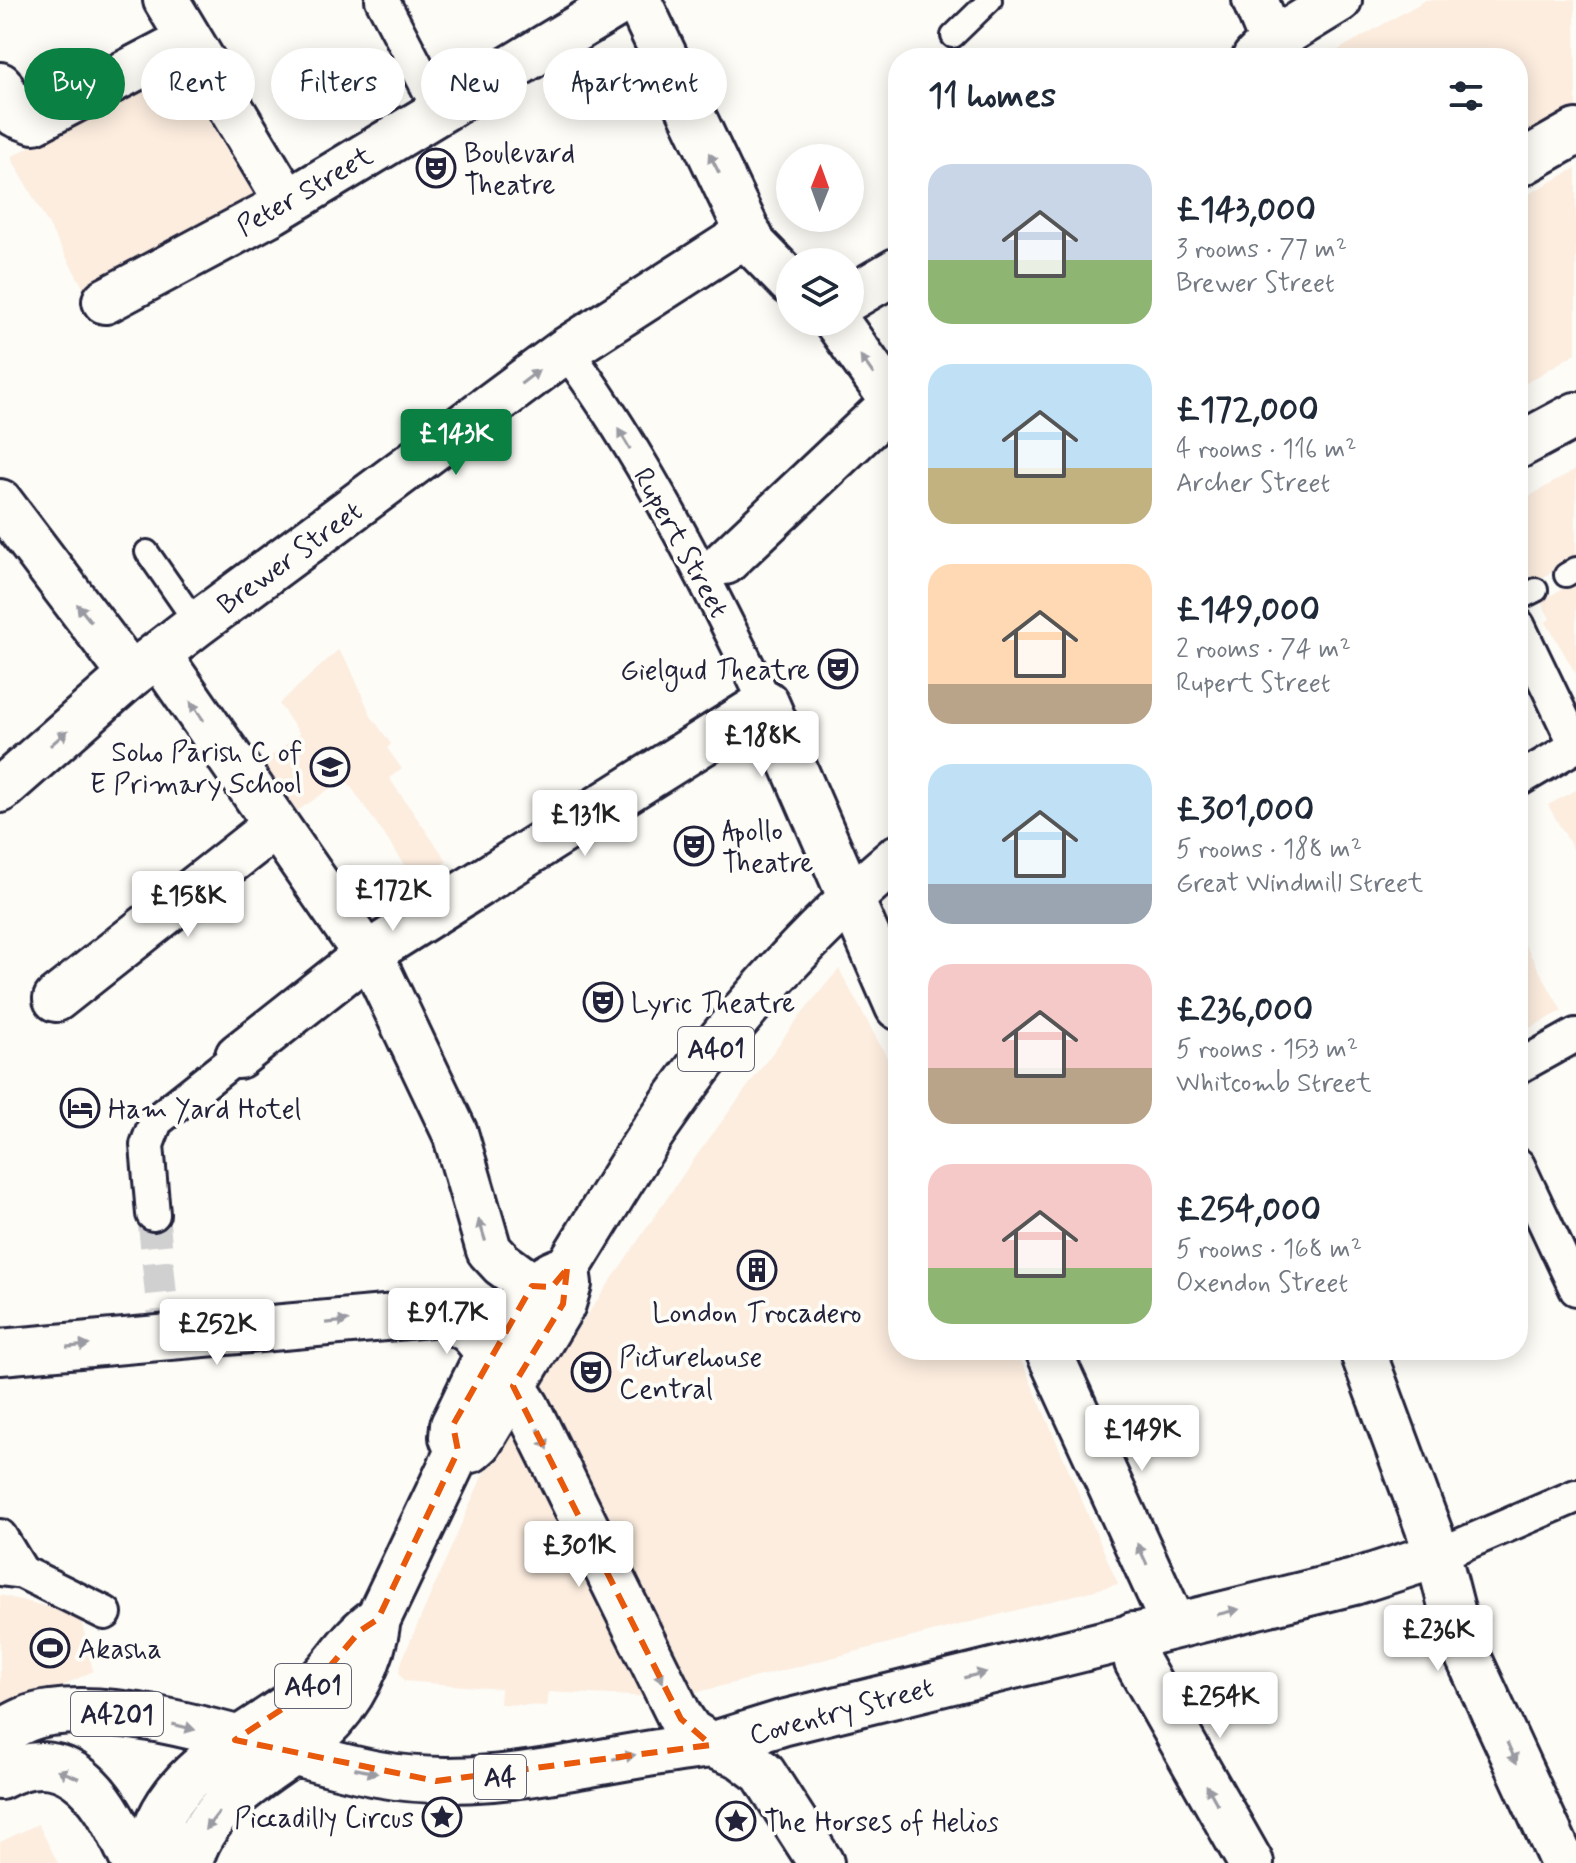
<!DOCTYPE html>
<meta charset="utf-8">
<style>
:root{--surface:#fff;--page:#f6f6f7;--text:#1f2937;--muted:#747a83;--accent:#0b8043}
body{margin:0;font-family:Mynerve,sans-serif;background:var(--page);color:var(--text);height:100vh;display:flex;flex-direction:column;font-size:30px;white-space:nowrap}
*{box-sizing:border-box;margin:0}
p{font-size:26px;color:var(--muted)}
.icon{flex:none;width:44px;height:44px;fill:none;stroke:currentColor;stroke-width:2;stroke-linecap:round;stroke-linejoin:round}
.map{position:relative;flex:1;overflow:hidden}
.drawer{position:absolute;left:888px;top:48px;width:640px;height:1312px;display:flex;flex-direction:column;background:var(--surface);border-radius:32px;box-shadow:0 4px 20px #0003}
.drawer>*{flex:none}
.hud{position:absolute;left:24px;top:48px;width:744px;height:72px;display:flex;gap:16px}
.needle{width:52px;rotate:1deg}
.controls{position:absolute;left:776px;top:144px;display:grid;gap:16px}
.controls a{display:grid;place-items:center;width:88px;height:88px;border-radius:50%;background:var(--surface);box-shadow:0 4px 20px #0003;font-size:40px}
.price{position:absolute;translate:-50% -68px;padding:0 18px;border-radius:8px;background:#fff;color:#222;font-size:26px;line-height:52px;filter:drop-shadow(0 2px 4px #0008)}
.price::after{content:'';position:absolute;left:50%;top:48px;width:24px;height:18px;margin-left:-12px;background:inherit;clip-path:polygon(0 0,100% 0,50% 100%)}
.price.current{background:var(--accent);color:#fff}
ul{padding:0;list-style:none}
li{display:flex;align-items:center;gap:24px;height:200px;padding:0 40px}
li span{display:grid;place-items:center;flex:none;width:224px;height:160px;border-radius:24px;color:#555}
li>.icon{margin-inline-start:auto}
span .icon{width:96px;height:96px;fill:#fffc;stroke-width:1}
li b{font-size:34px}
h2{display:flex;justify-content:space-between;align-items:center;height:96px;padding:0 40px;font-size:34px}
.pill{padding:0 28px;border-radius:36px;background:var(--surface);box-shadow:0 4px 20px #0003;font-size:28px;line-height:72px}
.pill.current{background:var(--accent);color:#fff}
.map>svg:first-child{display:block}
</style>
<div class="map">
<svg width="1576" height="1863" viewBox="0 0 1576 1863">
<rect width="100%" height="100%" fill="#fdfcf7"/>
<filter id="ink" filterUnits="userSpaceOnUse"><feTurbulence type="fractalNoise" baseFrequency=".0125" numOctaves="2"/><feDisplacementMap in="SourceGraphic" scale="16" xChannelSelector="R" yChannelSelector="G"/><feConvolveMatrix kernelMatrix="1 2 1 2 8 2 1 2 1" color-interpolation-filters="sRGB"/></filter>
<g filter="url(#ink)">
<!-- built -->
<path fill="#fceddf" d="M1426 0H1575L1576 110 1524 141 1518 130V58H1324Z
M190 58 267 188 85 291 11 157Z
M1576 168V353L1518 388V200Z
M1576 469V559L1532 583 1518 552V503Z
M1576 581V674L1546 622 1550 619 1541 601Z
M338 650 350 667 371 716 391 744 387 748 402 769 389 778 447 861 416 881 345 778 293 814 259 765 300 734 279 704Z
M1576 790V854L1548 805Z
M1518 933 1562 1011 1518 1034Z
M839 969 898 1078V1350H1017L1118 1584 675 1698 548 1692 547 1706 500 1704 501 1689 404 1681 399 1672 403 1658 491 1456 689 1166 802 1013Z
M0 1595 80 1615 93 1671 0 1717Z
M38 1824 58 1863H0V1842Z"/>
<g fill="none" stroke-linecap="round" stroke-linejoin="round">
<!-- pedestrian-tunnel -->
<path stroke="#d1d0d1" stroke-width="32" stroke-dasharray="32 16" stroke-linecap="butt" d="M153 1214 163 1315"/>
<defs>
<path id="service" d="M953 36 990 0
M147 552 197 624
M1566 575 1576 569
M1518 599 1536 590"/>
<path id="pedestrian" d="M382 0 440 111
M566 350C646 459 707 582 766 703
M1518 625 1576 746
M1518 780 1576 746
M1518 1067 1576 1035
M1518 1165 1576 1289
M153 1214 147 1145 156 1121 238 1056
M0 1536 22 1572
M1438 1555 1576 1496
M0 1569 22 1572 105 1613"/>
<path id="minor" d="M166 0 286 200
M1255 0 1279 58
M1255 58 1272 41 1339 0
M0 85 15 114 34 121 187 41
M1518 165 1576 132
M850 298 898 270
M105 301 272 212 624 0
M0 502 131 675
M725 562 894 402
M158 654 380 975 455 1133 489 1250 502 1264 532 1286
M0 790 131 675 197 624 566 350 748 233
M56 999 276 825
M238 1056 366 955 766 703 898 1007
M1048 1350 1174 1625
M1362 1350 1438 1555 1459 1637 1563 1863
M0 1352 441 1313 471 1332 504 1371
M1133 1635 1137 1662 1251 1863
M711 1745 782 1723 1354 1582 1438 1555"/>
<path id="tertiary" d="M638 0 754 245 790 282
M837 322 898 408
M504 1371 527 1407 681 1719 690 1732 711 1745"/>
<path id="primary" d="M1518 446 1576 415
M544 1287 554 1285 567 1269C597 1221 626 1171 658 1124 724 1027 808 932 898 857
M458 1451 471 1450 479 1443 563 1304 569 1284 567 1269
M0 1733C16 1724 31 1715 50 1713 146 1700 281 1756 378 1774 489 1795 601 1756 711 1745L739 1755 763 1773 821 1863
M0 1777C74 1737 109 1806 134 1863
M148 1863C156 1774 243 1742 305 1694 333 1673 347 1639 377 1619
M190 1863C206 1798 276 1772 321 1731 352 1702 373 1660 378 1619L458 1451 452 1437 453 1425C476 1381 515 1277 567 1269"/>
</defs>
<!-- service casing -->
<use href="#service" stroke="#22223b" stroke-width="28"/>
<!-- pedestrian casing -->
<use href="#pedestrian" stroke="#22223b" stroke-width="38"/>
<!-- minor casing -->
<use href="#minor" stroke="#22223b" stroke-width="50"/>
<!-- tertiary casing -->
<use href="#tertiary" stroke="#22223b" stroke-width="50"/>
<!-- primary casing -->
<use href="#primary" stroke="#22223b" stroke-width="50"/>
<!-- service -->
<use href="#service" stroke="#fdfcf7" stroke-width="22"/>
<!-- pedestrian -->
<use href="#pedestrian" stroke="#fdfcf7" stroke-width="32"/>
<!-- minor -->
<use href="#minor" stroke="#fdfcf7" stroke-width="44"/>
<!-- tertiary -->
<use href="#tertiary" stroke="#fdfcf7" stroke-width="44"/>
<!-- primary -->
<use href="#primary" stroke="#fdfcf7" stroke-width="44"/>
</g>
<!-- one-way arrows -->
<defs><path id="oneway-solid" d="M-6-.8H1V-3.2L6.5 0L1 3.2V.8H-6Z" transform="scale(2)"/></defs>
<g fill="#9a9aa2">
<use href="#oneway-solid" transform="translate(714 163) rotate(-117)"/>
<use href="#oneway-solid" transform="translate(867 365) rotate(-125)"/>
<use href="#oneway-solid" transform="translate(530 377) rotate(-37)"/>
<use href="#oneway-solid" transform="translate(624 439) rotate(-121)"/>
<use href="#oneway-solid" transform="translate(84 613) rotate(-128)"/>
<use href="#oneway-solid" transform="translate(197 711) rotate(-125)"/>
<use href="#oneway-solid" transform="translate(59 738) rotate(-41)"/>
<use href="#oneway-solid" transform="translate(482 1230) rotate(-107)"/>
<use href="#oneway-solid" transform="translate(337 1322) rotate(-5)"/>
<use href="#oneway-solid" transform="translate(78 1346) rotate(-5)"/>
<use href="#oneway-solid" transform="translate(543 1439) rotate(64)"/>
<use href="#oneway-solid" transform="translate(1142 1554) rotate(-115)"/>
<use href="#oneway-solid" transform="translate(1228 1612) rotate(-13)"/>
<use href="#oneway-solid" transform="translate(658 1672) rotate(64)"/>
<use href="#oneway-solid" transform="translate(975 1675) rotate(-14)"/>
<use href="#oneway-solid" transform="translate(184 1727) rotate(14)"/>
<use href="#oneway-solid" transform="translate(1512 1753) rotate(65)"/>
<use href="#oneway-solid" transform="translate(624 1757) rotate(-11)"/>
<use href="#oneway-solid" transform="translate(366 1771) rotate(12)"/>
<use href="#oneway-solid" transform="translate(68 1774) rotate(-158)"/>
<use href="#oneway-solid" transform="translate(1212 1795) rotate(-119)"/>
<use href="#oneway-solid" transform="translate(212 1821) rotate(128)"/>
</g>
</g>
<!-- marked area -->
<path fill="none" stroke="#e8590c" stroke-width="6" stroke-dasharray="16 10" stroke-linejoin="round" d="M567 1269 563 1304 513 1386 681 1719 711 1745 436 1781 235 1740 308 1692 360 1631 378 1619 458 1451 453 1425 532 1286 552 1287Z"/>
<!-- icons -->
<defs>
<symbol id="theatre-ring" viewBox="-11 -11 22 22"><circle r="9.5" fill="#fdfcf7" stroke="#22223b" stroke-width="1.5"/><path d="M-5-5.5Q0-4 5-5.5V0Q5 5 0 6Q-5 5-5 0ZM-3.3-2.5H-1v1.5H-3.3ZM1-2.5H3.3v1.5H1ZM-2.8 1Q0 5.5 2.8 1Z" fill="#22223b"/></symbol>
<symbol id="school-ring" viewBox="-11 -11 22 22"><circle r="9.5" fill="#fdfcf7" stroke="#22223b" stroke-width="1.5"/><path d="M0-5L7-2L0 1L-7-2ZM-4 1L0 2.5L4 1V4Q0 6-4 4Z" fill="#22223b"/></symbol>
<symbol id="hotel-ring" viewBox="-11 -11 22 22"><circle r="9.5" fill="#fdfcf7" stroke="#22223b" stroke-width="1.5"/><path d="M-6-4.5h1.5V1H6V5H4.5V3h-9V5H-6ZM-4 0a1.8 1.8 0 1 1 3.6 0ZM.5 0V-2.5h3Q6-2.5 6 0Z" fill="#22223b"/></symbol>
<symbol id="building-ring" viewBox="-11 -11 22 22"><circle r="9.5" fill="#fdfcf7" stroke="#22223b" stroke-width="1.5"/><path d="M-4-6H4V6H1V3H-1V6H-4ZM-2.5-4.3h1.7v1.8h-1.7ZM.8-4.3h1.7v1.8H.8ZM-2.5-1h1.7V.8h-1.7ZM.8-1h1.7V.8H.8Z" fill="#22223b"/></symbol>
<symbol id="stadium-ring" viewBox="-11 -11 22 22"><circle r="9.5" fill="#fdfcf7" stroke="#22223b" stroke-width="1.5"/><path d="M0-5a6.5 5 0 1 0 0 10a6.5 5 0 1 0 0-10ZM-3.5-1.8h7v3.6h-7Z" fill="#22223b"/></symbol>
<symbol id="sight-ring" viewBox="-11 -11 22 22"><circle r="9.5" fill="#fdfcf7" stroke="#22223b" stroke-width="1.5"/><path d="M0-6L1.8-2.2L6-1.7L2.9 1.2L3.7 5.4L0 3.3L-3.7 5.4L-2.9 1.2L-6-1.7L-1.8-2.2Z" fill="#22223b"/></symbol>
</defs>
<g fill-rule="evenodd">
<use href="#theatre-ring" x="414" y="146" width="44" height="44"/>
<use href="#theatre-ring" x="816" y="647" width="44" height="44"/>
<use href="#school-ring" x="308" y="745" width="44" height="44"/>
<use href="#theatre-ring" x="672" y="824" width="44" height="44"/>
<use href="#theatre-ring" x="581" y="980" width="44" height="44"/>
<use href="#hotel-ring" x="58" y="1086" width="44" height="44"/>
<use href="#building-ring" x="735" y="1248" width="44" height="44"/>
<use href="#theatre-ring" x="569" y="1350" width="44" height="44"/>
<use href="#stadium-ring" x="28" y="1626" width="44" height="44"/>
<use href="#sight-ring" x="420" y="1795" width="44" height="44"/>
<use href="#sight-ring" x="714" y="1799" width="44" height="44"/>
</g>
<g text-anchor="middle" stroke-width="8" stroke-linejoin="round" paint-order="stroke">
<!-- shield labels -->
<g fill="#fdfcf7" stroke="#646373" stroke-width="2">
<rect x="678" y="1027" width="76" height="44" rx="6"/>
<rect x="275" y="1664" width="76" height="44" rx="6"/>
<rect x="71" y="1692" width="92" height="44" rx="6"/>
<rect x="474" y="1755" width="52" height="44" rx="6"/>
</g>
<g font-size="26" font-weight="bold" fill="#22223b">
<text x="716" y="1058">A401</text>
<text x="313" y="1695">A401</text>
<text x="117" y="1723">A4201</text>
<text x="500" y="1786">A4</text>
</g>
<!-- poi labels -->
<g font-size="28" fill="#22223b" stroke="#fdfcf7" text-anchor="start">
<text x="464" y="162">Boulevard<tspan x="464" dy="32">Theatre</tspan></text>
<text x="810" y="679" text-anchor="end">Gielgud Theatre</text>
<text x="302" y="761" text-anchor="end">Soho Parish C of<tspan x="302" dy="32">E Primary School</tspan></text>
<text x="722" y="840">Apollo<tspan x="722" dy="32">Theatre</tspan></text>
<text x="631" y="1012">Lyric Theatre</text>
<text x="108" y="1118">Ham Yard Hotel</text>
<text x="757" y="1322" text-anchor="middle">London Trocadero</text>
<text x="619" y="1366">Picturehouse<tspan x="619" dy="32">Central</tspan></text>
<text x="78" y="1658">Akasha</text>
<text x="414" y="1827" text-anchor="end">Piccadilly Circus</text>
<text x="764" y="1831">The Horses of Helios</text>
</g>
<!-- street labels -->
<g font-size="28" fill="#22223b" stroke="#fdfcf7">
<text transform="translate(304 190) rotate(-30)" y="10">Peter Street</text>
<text transform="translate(682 542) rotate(61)" y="10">Rupert Street</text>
<text transform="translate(289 557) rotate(-36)" y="10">Brewer Street</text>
<text transform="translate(841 1710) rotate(-15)" y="10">Coventry Street</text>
</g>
</g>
</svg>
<div class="controls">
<a><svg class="needle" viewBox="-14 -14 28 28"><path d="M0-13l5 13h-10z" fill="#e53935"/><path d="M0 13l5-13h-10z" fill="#747a83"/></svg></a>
<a><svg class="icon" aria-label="layers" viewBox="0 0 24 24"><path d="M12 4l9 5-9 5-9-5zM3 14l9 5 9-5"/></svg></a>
</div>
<b class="price current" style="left:456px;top:477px">£143K</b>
<b class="price" style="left:762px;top:779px">£188K</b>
<b class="price" style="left:585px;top:858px">£131K</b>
<b class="price" style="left:393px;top:933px">£172K</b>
<b class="price" style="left:188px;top:939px">£158K</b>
<b class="price" style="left:447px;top:1356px">£91.7K</b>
<b class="price" style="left:217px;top:1367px">£252K</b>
<b class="price" style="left:1142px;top:1473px">£149K</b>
<b class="price" style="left:579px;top:1589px">£301K</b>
<b class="price" style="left:1438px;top:1673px">£236K</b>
<b class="price" style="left:1220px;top:1740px">£254K</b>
<div class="hud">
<a class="pill current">Buy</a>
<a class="pill">Rent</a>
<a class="pill">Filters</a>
<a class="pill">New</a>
<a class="pill">Apartment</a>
</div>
<section class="drawer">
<h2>11 homes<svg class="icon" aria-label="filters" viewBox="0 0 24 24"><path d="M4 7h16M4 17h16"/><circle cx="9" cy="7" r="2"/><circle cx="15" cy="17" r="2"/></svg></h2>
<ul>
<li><span style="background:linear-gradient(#c9d6e8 60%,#8fb573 0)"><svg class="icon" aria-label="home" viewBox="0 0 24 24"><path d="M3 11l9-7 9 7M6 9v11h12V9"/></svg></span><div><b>£143,000</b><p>3 rooms · 77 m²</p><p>Brewer Street</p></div></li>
<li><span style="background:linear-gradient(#bfe0f5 65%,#c2b280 0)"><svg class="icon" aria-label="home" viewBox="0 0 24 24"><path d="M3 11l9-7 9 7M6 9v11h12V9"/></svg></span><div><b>£172,000</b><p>4 rooms · 116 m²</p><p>Archer Street</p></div></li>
<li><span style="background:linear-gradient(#ffd9b3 75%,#b9a48a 0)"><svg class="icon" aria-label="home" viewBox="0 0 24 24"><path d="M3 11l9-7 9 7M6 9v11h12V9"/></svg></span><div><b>£149,000</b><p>2 rooms · 74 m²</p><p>Rupert Street</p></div></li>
<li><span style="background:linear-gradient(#bfe0f5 75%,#9aa5b1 0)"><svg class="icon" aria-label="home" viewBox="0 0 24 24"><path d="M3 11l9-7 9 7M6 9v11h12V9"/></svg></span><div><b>£301,000</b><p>5 rooms · 188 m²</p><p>Great Windmill Street</p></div></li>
<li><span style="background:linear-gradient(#f6c9c9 65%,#b9a48a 0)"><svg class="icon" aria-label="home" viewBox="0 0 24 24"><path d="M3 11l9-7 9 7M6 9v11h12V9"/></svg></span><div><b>£236,000</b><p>5 rooms · 153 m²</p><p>Whitcomb Street</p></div></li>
<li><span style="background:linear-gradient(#f6c9c9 65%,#8fb573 0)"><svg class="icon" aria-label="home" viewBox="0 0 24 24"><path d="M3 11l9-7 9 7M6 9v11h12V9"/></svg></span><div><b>£254,000</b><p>5 rooms · 168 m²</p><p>Oxendon Street</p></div></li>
</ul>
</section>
</div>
